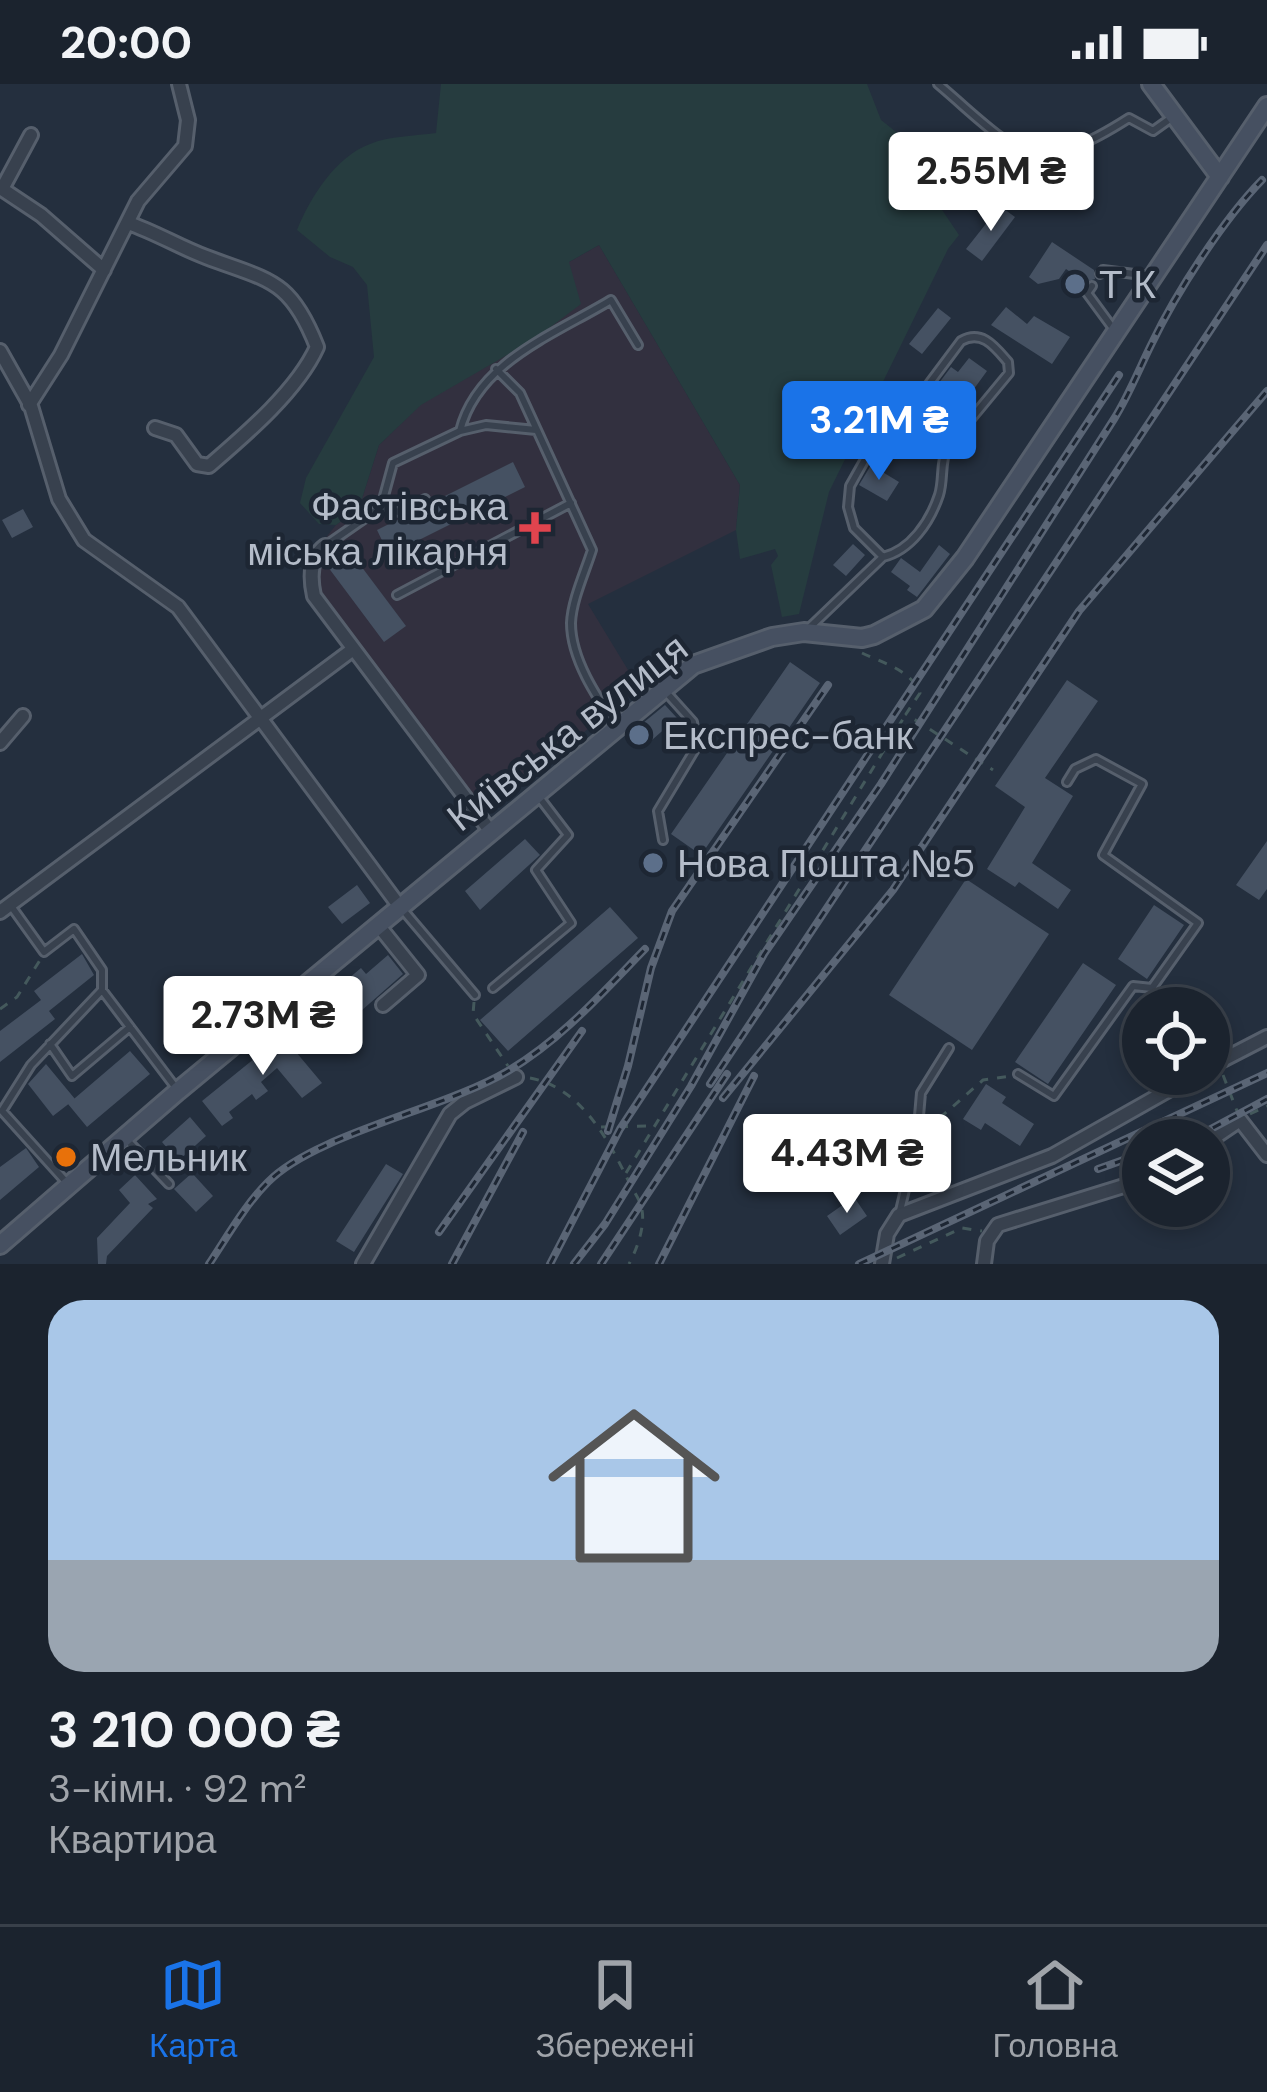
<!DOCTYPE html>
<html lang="uk">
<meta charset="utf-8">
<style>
:root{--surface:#1b232e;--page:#242b36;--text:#f1f3f6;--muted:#a0a4aa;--line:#39404a;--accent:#1a73e8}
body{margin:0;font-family:"DM Sans",sans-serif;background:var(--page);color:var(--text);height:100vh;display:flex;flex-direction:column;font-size:45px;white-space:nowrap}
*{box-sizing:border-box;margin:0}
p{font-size:39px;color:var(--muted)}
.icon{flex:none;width:66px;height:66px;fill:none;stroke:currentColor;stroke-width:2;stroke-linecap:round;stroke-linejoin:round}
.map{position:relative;height:1180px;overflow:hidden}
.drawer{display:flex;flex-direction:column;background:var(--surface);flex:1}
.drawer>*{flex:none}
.controls{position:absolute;left:1122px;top:903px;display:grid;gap:24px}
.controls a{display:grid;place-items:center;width:108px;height:108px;border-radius:50%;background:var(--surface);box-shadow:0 6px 18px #0003,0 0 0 3px var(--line);font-size:60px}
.price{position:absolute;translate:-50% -102px;padding:0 27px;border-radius:12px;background:#fff;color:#222;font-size:39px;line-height:78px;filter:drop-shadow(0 3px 6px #0008)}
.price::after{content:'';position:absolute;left:50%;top:72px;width:36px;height:27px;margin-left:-18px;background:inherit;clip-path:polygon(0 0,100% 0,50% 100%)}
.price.active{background:var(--accent);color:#fff}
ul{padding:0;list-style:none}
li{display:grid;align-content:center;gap:24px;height:636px;padding:0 48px}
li+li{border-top:3px solid var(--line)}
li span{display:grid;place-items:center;height:372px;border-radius:36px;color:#555}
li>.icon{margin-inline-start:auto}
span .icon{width:216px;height:216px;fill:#fffc;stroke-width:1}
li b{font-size:51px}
.status{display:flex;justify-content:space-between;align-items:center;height:84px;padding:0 60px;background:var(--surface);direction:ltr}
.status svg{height:33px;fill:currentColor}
.menu{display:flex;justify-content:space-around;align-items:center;height:168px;border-top:3px solid var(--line);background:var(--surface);font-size:33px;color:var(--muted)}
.menu a{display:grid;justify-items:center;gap:6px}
.menu .active{color:var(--accent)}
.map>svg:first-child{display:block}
</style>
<div class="status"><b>20:00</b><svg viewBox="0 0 49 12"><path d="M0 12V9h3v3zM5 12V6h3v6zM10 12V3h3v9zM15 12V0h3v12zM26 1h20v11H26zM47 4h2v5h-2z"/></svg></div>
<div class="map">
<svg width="1267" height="1180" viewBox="0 0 1267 1180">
<rect width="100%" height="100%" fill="#242f3e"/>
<!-- medical -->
<path fill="#32303f" d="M599 161 740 401 736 446 588 520 639 604 489 724 477 723 305 492 316 466 336 441 359 424 379 361 421 320 536 254 569 178Z"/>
<!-- green -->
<path fill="#263c3f" d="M441 0H867L881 36 924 70 975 54 930 108 959 151 948 165 829 408 799 530 782 533 771 481 778 472 775 465 740 475 736 446 740 401 599 161 569 178 581 220 536 254 421 321 379 361 359 424 336 441 319 440 300 419 306 394 374 273 367 201 353 183 330 173 297 146C310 114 335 73 370 60 389 52 415 52 436 49Z"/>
<!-- building -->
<path fill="#455162" d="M1000 122 1015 133 982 177 966 165Z
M1052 158 1094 186 1095 195 1085 198 1066 185 1059 195 1038 200 1029 193Z
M1006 223 1027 240 1034 232 1070 253 1052 280 991 241Z
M938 224 951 234 922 270 909 260Z
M969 274 987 287 947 342 921 323 951 283 958 288Z
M513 378 525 403 389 471 377 446Z
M871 381 899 398 887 417 859 401Z
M23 425 33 443 12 454 2 436Z
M343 458 406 542 384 558 325 479Z
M853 460 865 471 846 492 833 481Z
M939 461 950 470 917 513 907 506 910 502 891 488 901 474 920 488Z
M790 578 820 599 701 771 671 750Z
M1067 596 1098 617 1045 694 1073 712 1032 779 1071 806 1058 825 1019 798 1015 803 987 785 1025 723 995 702Z
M665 621 677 634 644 663 632 648Z
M525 755 540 771 480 826 465 807Z
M1267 757V805L1259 816 1236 801Z
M966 795 1049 850 972 966 889 911Z
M357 801 370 819 342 840 328 823Z
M1154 821 1184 841 1147 895 1118 875Z
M610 823 638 854 508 967 480 936Z
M82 870 94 891 49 927 55 935 0 978V947L41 916 34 907Z
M388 871 403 890 344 942 327 922 347 905 342 900 361 884 366 890Z
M1083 879 1116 901 1048 1000 1015 978Z
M287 948 300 964 296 968 322 999 302 1014 277 984 261 998 268 1007 256 1016 252 1010 229 1028 233 1034 222 1042 202 1017Z
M130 967 150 990 87 1043 68 1020Z
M46 980 75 1015 53 1032 28 1000Z
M986 1000 1006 1013 1002 1019 1034 1040 1020 1062 985 1039 981 1046 963 1035Z
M190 1033 206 1052 178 1077 162 1058Z
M26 1064 39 1083 0 1116V1083Z
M386 1080 403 1090 354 1168 336 1157Z
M192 1089 213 1112 196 1128 174 1105Z
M135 1091 157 1115 148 1120 153 1124 107 1172 106 1180H98L97 1154 130 1119 119 1106Z
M854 1113 867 1132 840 1151 827 1132Z"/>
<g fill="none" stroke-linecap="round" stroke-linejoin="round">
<defs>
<path id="lane" d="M938 0C1017 67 1029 98 1129 34L1153 47 1174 32
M1100 190 1103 186 1150 192
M1092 202 1087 209 1112 243
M496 285 520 309 592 466C585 488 572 516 571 539 571 576 598 615 617 643
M460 347 486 341 536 346
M381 423 399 428 425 415
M325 462 381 423 393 379 460 347C477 278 555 250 611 216L638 261
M397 511 571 419
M807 546 883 473C911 466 930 438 939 411 944 395 940 379 947 364L1009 289 1008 278C995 263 982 245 961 257L911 324 886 338 850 402 848 423 854 444 883 473
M1067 698 1075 685 1096 675 1142 700 1103 771 1198 839 1152 904 1171 924
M663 756 658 727 697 662 693 638 666 608
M11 822 44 868 74 845 102 886V906L176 1004
M403 826 475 911
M493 904 571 839 536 786 568 751 539 713
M50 960 72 992 130 943
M1209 964 1218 978
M1018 990 1054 1012 1133 902 1152 904
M2 1027 31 981 102 906
M3 1028 67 1099
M126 1055 169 1100
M899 1131 917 1055 921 1009 949 964"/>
<path id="street" d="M31 51 2 105 41 131 104 186
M128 139C155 148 179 163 206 173 269 197 290 194 317 263 297 307 245 351 209 382L197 380 176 351 155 344
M0 267 31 322 59 415 84 456 178 523 400 823
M29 321 61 271 138 117 185 62 188 36 179 0
M325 462C309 474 310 494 314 512L491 748
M0 659 23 632
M0 828 352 566
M378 841 418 891 383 921
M1209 983 1267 953
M1209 1057 1240 1036 1267 1071
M363 1180 450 1030 465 1018 516 993
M882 1180 887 1150 899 1131 1052 1072 1197 990
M984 1180 987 1157 998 1141 1143 1096"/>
<path id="secondary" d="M1151 0 1220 93
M0 1161 178 1007 693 581 772 553 804 548 862 554 874 551 924 525 965 474 1267 22"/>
</defs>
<!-- lane casing -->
<use href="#lane" stroke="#565f6c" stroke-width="12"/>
<!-- street casing -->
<use href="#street" stroke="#565f6c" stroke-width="18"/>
<!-- secondary casing -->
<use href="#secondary" stroke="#565f6c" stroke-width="22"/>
<!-- path -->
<path stroke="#44595c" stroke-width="3" stroke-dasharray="9 9" stroke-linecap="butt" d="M862 569C883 579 911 586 920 609L906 630 993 686
M474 918 473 930 508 982
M0 925 17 913 40 876
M1223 991 1237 1027
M530 994C582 1004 609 1057 630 1100 634 1108 641 1117 642 1126 645 1143 637 1165 629 1180
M1250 1030 1267 1022
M601 1043 652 1042
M926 1046 983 996 1011 992
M626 1089 906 630
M897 1174 962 1144 982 1147"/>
<!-- lane -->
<use href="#lane" stroke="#38414e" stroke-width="6"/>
<!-- street -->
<use href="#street" stroke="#38414e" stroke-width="12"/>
<!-- secondary -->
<use href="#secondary" stroke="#465061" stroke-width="16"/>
<defs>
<path id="rail" d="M710 1000 1267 161
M723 1014 893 806 1079 527 1267 307
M608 1047 628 982 651 884 672 827 828 601
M1179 1056 1209 1046 1267 1015
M1098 1085 1143 1069
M439 1148 582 947
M209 1180C227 1153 245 1121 268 1098 315 1050 444 1025 508 987 562 955 602 909 645 865
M452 1180 523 1048
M550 1180 620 1045 1119 291
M574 1180 605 1140 691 1002 764 870 881 700 1114 335C1129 311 1139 285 1152 259 1176 209 1223 136 1262 96
M601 1180 727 990
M659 1180 754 992
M859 1180 1267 989"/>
</defs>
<!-- rail casing -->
<use href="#rail" stroke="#5a6575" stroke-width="8"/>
<!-- rail -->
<use href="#rail" stroke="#1d2633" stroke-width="3" stroke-dasharray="9" stroke-linecap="butt"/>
</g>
<!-- markers -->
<g fill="#5c6f8a" stroke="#1d2633" stroke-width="4.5">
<circle cx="1075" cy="200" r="12"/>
<circle cx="639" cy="651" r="12"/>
<circle cx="653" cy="779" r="12"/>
</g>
<path fill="#e0444e" stroke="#1d2633" stroke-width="4.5" d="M529 426h12v12h12v12h-12v12h-12v-12h-12v-12h12z"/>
<circle fill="#e8710a" stroke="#1d2633" stroke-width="4.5" cx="66" cy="1073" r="12"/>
<g text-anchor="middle" stroke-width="9" stroke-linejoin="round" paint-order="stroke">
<!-- poi labels -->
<g font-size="39" fill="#b4bcc9" stroke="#1d2633" text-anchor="start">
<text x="1099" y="214">Т К</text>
<text x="508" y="436" text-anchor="end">Фастівська<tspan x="508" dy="45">міська лікарня</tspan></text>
<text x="663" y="665">Експрес-банк</text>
<text x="677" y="793">Нова Пошта №5</text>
<text x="90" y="1087">Мельник</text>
</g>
<!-- street labels -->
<g font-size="39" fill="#b4bcc9" stroke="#1d2633">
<text transform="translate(567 648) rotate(-38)" y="14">Київська вулиця</text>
</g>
</g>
</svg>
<div class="controls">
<a><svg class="icon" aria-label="locate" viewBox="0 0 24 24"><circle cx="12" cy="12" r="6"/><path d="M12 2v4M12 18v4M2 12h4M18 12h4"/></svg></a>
<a><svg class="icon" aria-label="layers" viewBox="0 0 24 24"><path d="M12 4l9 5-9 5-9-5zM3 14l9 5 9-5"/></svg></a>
</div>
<b class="price" style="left:991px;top:150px">2.55M ₴</b>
<b class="price active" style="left:879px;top:399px">3.21M ₴</b>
<b class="price" style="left:263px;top:994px">2.73M ₴</b>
<b class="price" style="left:847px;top:1132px">4.43M ₴</b>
</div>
<section class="drawer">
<ul>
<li><span style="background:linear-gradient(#a9c7e8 70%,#9aa5b1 0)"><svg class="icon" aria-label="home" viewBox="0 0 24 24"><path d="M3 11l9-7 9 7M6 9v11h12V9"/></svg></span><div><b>3 210 000 ₴</b><p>3-кімн. · 92 m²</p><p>Квартира</p></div></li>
</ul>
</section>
<nav class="menu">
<a class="active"><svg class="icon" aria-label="map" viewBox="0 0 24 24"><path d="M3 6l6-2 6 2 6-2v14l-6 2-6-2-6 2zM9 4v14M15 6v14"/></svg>Карта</a>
<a><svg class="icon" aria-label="saved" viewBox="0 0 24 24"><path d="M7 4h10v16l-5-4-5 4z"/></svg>Збережені</a>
<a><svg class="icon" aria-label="home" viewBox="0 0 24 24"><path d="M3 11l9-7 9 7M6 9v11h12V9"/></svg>Головна</a>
</nav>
